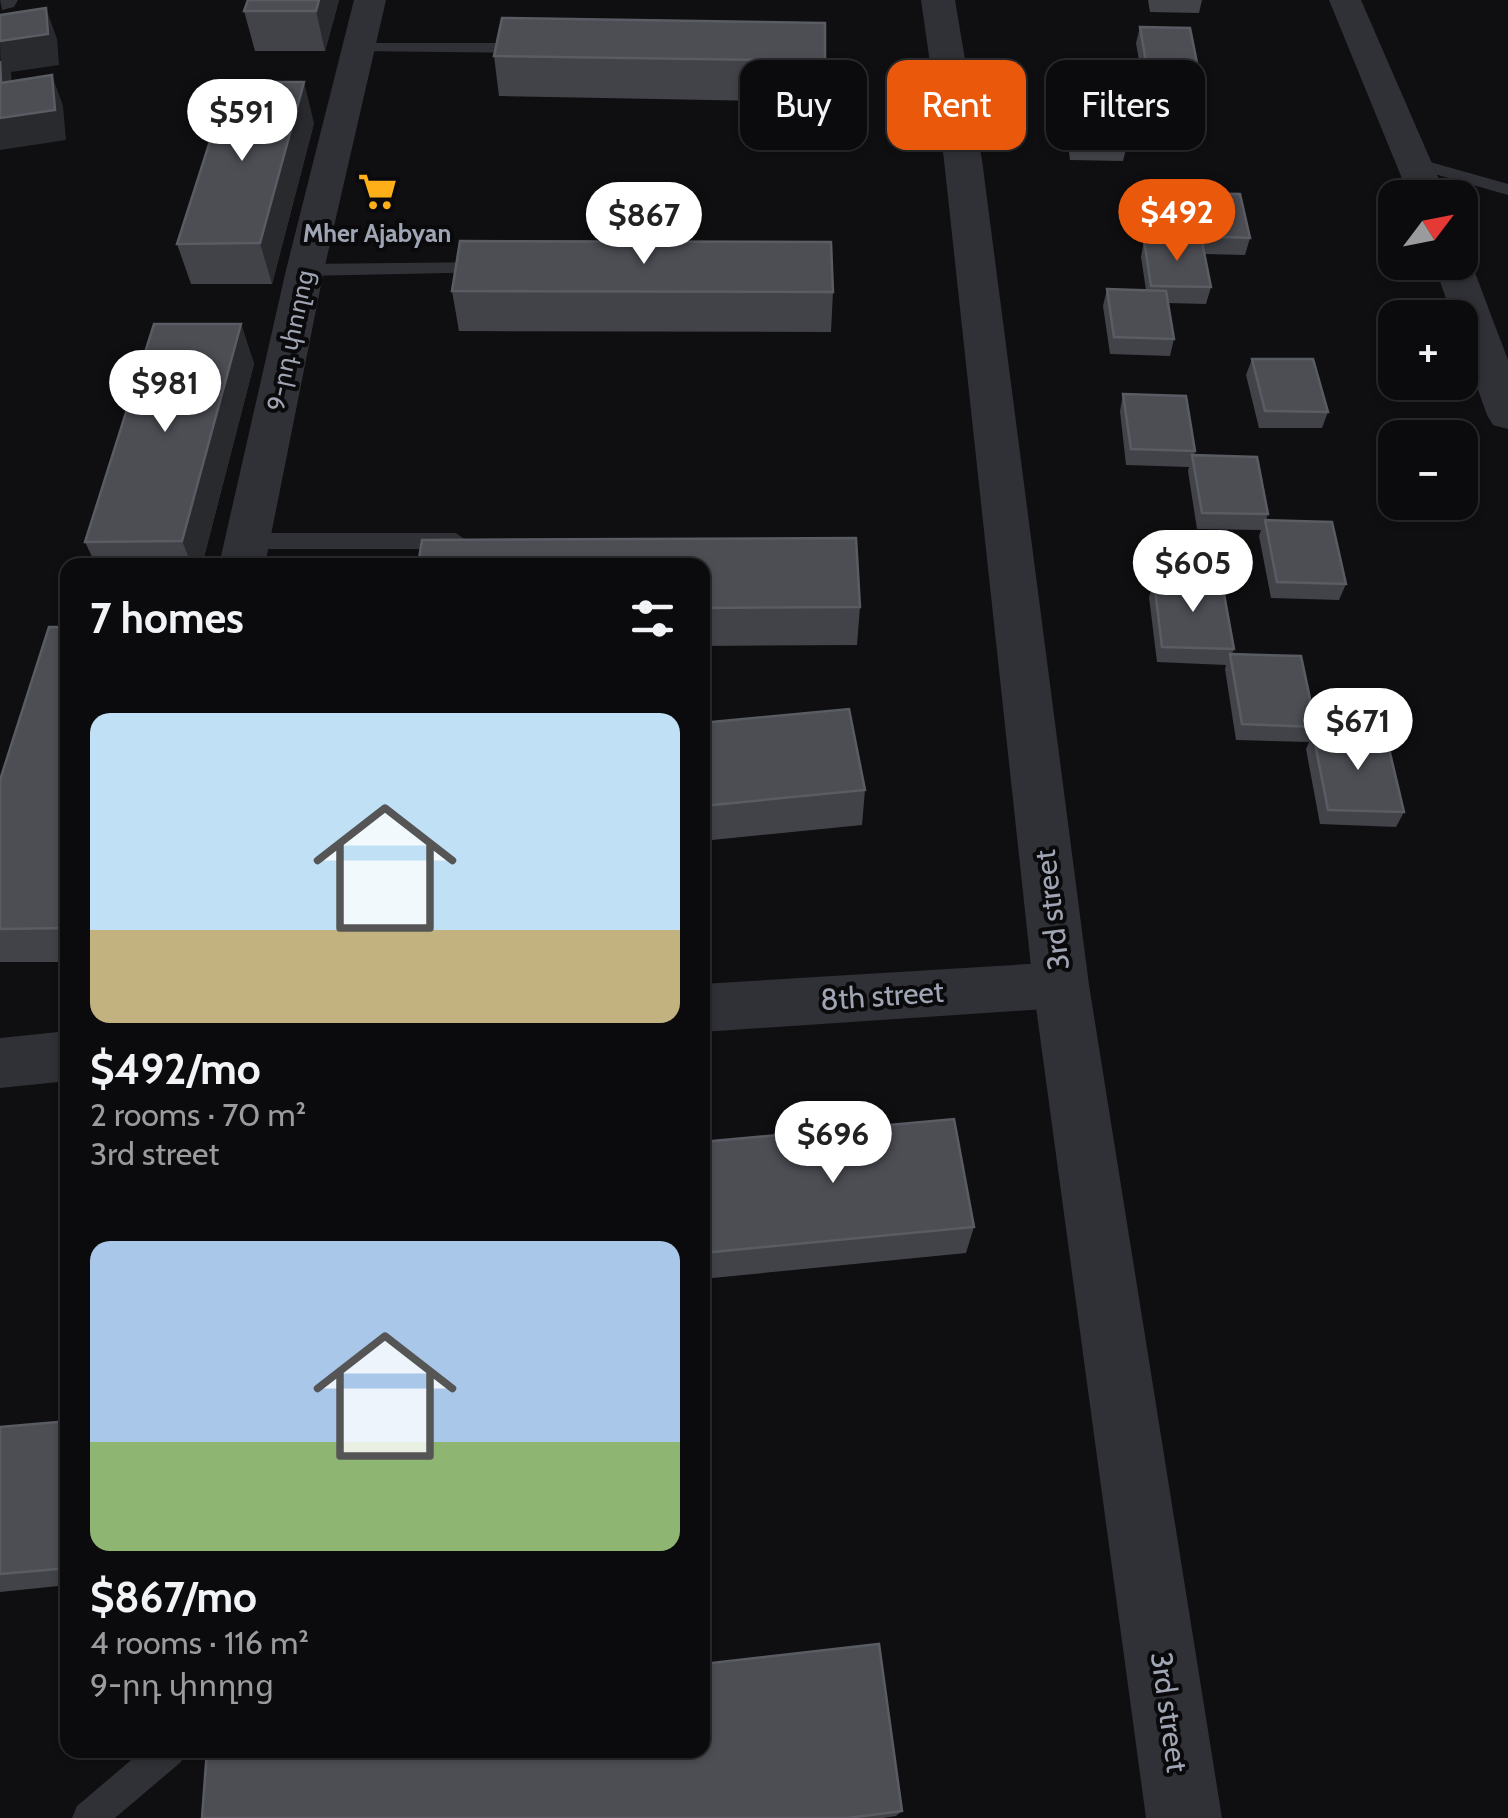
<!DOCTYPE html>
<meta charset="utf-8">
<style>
:root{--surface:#0b0b0d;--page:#19191b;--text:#f1f3f6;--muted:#9a9b9d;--line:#2b2b2e;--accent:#ea580c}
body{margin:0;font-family:Cabin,"Noto Sans Armenian",sans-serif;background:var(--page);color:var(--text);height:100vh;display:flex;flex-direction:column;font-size:38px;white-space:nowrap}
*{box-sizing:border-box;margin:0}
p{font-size:32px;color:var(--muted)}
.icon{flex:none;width:55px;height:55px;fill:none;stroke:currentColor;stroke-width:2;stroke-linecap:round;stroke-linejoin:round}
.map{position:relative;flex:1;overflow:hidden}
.side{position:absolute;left:60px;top:558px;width:650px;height:1200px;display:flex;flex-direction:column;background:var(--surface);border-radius:20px;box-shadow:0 2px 8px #0004,0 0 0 2px var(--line)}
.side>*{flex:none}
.hud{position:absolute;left:740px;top:60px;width:618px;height:90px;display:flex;gap:20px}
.needle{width:65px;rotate:58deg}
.tools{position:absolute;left:1378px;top:180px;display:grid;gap:20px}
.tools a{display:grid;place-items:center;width:100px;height:100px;border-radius:20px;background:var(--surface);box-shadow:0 2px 8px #0004,0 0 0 2px var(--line);font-size:50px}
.price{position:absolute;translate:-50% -85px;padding:0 22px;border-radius:35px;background:#fff;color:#222;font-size:32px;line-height:65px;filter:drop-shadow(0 2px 5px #0008)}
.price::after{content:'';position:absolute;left:50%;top:60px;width:30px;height:22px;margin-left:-15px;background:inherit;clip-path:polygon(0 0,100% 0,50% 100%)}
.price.selected{background:var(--accent);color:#fff}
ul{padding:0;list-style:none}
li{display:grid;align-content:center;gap:20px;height:530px;padding:0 30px}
li span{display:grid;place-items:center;height:310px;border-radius:20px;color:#555}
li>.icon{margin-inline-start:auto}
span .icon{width:180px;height:180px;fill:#fffc;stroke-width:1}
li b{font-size:42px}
h2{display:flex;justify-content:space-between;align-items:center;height:120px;padding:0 30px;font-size:42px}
.chip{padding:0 35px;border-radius:20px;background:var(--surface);box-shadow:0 2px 8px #0004,0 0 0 2px var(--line);font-size:35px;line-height:90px}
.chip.selected{background:var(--accent);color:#fff}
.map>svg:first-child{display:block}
</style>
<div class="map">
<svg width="1508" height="1818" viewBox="0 0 1508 1818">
<rect width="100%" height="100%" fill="#0f0f11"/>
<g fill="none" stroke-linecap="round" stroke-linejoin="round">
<!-- service -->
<path fill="#303136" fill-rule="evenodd" d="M357 43H527L535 48 527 53 351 51 349 48Z
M1416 158 1508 184V195L1410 167V159Z
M490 262 499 268 496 272 305 276 296 270 305 264Z
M246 533H456L467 541 456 549H246L235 541Z
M143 1750H186L181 1762 115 1818H72L77 1806Z"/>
<!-- minor -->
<path fill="#303136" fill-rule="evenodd" d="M0 0H18L14 7 2 10Z
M354 0H386L324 270 265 565H219L286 270Z
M1329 0H1361L1447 198H1410Z
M1460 252 1471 262 1508 360V429L1493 425 1487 415 1460 339V318H1453L1433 262H1460Z
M1061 962 1080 968 1088 985 1080 1002 1061 1008 702 1032V984Z
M68 1031V1081L0 1088V1038Z"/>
<!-- tertiary -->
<path fill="#303136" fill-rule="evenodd" d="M921 0H955L982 160 1089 985 1222 1818H1146L1033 985 944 160Z"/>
</g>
<!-- wall -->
<path fill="#424349" d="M339 0 325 51H255L244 11Z
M1148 0H1202L1199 13 1150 12Z
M1140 27 1197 63 1193 80 1156 79 1161 103 1157 120 1123 119 1127 145 1123 161 1070 160 1065 121 1068 105H1102L1099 81 1102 65 1140 66 1136 43Z
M494 56 825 61 823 102 499 96Z
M314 123 272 284H191L177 244Z
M1185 193 1250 238 1245 255 1204 254 1211 287 1206 304 1168 303 1174 339 1170 356 1110 354 1103 306 1107 289 1146 290 1141 257 1144 240 1186 241 1181 210Z
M452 291 833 292 831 332 459 331Z
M241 324 254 364 202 565H96L85 542Z
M1252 359 1328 412 1322 428H1259L1246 375Z
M1123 394 1195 451 1194 455 1268 514 1266 520 1346 584 1339 600 1271 598 1259 536 1261 530 1197 529 1188 471 1189 467 1126 465 1120 411Z
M702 565 860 607 857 645 702 646Z
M1154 581 1234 649 1232 654 1316 727 1309 742 1236 740 1225 669 1226 665 1157 662 1149 597Z
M68 627V962H0V780Z
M702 723 865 790 862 825 702 841Z
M1313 733 1404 812 1396 827 1320 824 1306 749Z
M702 1142 974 1227 966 1253 702 1279Z
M68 1421V1585L0 1592V1427Z
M902 1811 896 1816 883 1818H202Z"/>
<!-- shaded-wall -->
<path fill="#292a2e" d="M319 0H339L325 51 316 11Z
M46 8 57 39 59 65 11 72 14 113 1 83 0 41Z
M52 75 63 106 66 140 0 150V118Z
M304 82 314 123 272 284 260 243Z
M241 324 254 364 202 565H192L182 541Z"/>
<!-- building -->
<path fill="#4c4e54" stroke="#595c63" stroke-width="2.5" d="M248 0H319L316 11H244Z
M46 8 48 34 0 41V15Z
M502 18 825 23V61L494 56Z
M1140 27 1190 28 1197 63 1146 62Z
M0 61 1 83 52 75 55 110 0 118Z
M1102 65 1154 66 1161 103 1108 102Z
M229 82H304L260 243 177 244Z
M1068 105 1121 106 1127 145 1073 143Z
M1185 193 1240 194 1250 238 1193 236Z
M1144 240 1202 242 1211 287 1151 286Z
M460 241 831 242 833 292 452 291Z
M1107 289 1166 291 1174 339 1114 337Z
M154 324H241L182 541 85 542Z
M1252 359H1313L1328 412 1265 411Z
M1123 394 1186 396 1195 451 1131 449Z
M1192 455 1257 457 1268 514 1202 513Z
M1265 520 1332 522 1346 584 1277 582Z
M856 538 860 607 702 608V565H418L422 540Z
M1154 581 1222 583 1234 649 1162 647Z
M49 627H68V928L0 929V780Z
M1230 654 1301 656 1316 727 1242 724Z
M849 709 865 790 702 806V723Z
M1313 733 1386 736 1404 812 1328 810Z
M954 1119 974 1227 702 1253V1142Z
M68 1421V1568L0 1574V1427Z
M879 1644 902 1811 848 1818H202L207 1750H702V1664Z"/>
<!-- icons -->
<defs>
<symbol id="supermarket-bare" viewBox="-9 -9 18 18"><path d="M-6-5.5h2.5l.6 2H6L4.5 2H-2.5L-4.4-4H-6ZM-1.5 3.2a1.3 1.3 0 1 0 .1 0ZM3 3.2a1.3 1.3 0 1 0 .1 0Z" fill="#ffb019" stroke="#0a0a0c" stroke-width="2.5" paint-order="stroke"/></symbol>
</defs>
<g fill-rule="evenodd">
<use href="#supermarket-bare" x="350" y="164" width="55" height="55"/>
</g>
<g text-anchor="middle" stroke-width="8" stroke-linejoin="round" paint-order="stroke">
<!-- far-poi labels -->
<g font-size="25" font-weight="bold" fill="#9fa5b3" stroke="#0a0a0c">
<text x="377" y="242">Mher Ajabyan</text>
</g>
<!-- far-street labels -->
<g font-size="25" fill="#9fa5b3" stroke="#0a0a0c">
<text transform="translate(290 340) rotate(-78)" y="9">9-րդ փողոց</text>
</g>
<!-- street labels -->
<g font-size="30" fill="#9fa5b3" stroke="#0a0a0c">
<text transform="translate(1052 910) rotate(-97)" y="10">3rd street</text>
<text transform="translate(882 996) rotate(-4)" y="10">8th street</text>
<text transform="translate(1169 1712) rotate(82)" y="10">3rd street</text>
</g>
</g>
</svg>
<div class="tools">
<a><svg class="needle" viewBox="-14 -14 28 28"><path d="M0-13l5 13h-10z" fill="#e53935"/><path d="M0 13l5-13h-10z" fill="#9a9b9d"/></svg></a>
<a>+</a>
<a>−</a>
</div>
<b class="price" style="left:242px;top:164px">$591</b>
<b class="price selected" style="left:1177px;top:264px">$492</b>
<b class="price" style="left:644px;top:267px">$867</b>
<b class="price" style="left:165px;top:435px">$981</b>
<b class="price" style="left:1193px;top:615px">$605</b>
<b class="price" style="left:1358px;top:773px">$671</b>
<b class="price" style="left:833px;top:1186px">$696</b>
<div class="hud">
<a class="chip">Buy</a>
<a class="chip selected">Rent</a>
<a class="chip">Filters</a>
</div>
<section class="side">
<h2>7 homes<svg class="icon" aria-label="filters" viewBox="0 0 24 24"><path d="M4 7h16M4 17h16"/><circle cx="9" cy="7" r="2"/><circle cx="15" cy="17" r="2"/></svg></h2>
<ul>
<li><span style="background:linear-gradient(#bfe0f5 70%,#c2b280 0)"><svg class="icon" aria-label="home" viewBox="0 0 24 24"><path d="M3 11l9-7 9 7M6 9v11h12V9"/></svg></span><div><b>$492/mo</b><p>2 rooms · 70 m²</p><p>3rd street</p></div></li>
<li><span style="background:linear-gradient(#a9c7e8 65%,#8fb573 0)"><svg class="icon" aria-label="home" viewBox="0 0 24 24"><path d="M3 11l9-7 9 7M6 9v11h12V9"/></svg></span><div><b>$867/mo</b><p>4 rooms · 116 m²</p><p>9-րդ փողոց</p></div></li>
</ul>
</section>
</div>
